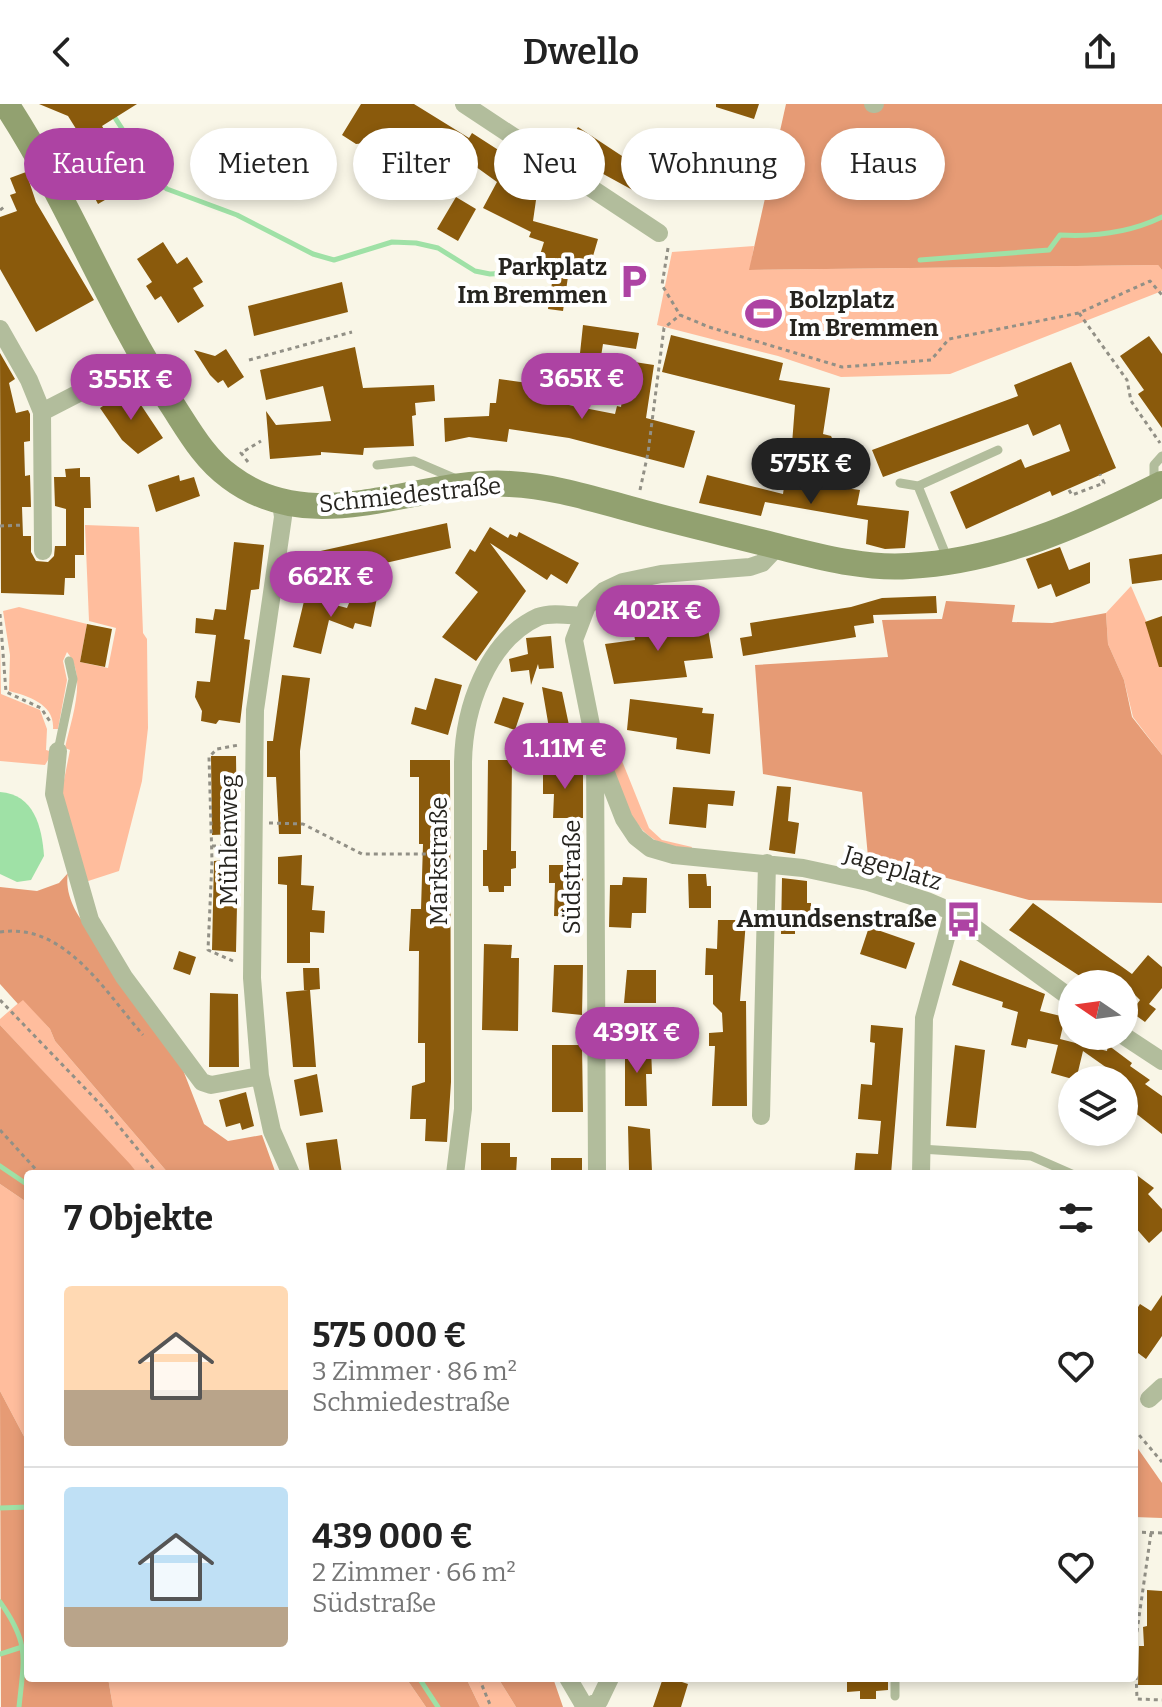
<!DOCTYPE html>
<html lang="de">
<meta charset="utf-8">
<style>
:root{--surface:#fff;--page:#f2f2f2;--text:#222;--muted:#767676;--line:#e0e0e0;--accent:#ad43a3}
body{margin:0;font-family:Bitter,serif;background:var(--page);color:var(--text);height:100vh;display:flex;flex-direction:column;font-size:30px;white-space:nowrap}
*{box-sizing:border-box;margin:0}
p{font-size:26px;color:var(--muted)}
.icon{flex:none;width:44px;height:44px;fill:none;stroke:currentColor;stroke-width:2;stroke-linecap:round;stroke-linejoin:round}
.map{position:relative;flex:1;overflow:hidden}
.details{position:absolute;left:24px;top:1066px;width:1114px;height:512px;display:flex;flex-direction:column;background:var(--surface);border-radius:8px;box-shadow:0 4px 12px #0003}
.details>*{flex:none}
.banner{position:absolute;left:24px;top:24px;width:1114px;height:72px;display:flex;gap:16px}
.needle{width:52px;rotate:283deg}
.buttons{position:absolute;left:1058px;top:866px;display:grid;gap:16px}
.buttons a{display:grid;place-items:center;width:80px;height:80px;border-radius:50%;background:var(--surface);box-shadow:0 4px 12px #0003;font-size:40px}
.price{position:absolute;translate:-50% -68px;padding:0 18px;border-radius:28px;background:var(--accent);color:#fff;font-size:26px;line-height:52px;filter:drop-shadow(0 2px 4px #0008)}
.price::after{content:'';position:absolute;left:50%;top:48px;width:24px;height:18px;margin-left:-12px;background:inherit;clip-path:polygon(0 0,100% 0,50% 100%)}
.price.selected{background:#222;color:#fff}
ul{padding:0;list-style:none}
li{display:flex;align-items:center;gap:24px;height:200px;padding:0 40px}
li+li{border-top:2px solid var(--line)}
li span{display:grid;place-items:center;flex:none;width:224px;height:160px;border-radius:8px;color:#555}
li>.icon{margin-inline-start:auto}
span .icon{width:96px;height:96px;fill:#fffc;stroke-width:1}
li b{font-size:34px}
h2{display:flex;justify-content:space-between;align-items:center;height:96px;padding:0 40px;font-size:34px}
.tag{padding:0 28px;border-radius:36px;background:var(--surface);box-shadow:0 4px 12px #0003;font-size:28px;line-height:72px}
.tag.selected{background:var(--accent);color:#fff}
header{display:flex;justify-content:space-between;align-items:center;height:104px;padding:0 40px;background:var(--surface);font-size:36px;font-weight:600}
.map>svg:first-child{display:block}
</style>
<header><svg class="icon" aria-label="back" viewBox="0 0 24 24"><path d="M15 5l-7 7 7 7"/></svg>Dwello<svg class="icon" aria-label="share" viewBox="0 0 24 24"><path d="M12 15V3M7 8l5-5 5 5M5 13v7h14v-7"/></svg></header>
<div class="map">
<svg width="1162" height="1603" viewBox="0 0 1162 1603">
<rect width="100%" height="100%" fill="#f9f6e7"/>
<!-- green -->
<path fill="#ffbd9d" d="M754 142 750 166 1158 161 1162 166V187L950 270 841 273 778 252 657 221 672 148Z
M85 421 139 423 143 529 147 535 148 624 142 677 119 767 82 779 62 686 70 646 65 644C71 615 88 573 67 548L63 557 67 576 58 625H53C55 600 28 592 9 587L10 551 3 507 19 503 87 520 80 558 108 564 116 524 89 517Z
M1131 482 1162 554V651L1133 613 1124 576 1108 540 1106 509Z
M0 538 1 590 40 606 47 625 46 646 53 648 45 661 0 657Z
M606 642H616L649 724 662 736 692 743 691 746C680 743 664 742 655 736 626 719 615 672 606 642Z
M23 895 50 925 55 937 169 1070H138L0 921V915Z
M0 1080 28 1099V1340L0 1287Z
M108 1574H406L426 1603H113Z
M466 1574H498L516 1603H480Z"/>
<!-- forest -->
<path fill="#e69b75" d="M786 0H1162V166L1158 161 749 166Z
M946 497 1015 501 1012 518 1052 519 1106 509 1108 540 1124 576 1132 613 1162 651V799L1029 796 868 753 862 688 763 670 755 561 888 553 882 516 942 515Z
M68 769C64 789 77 815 92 827L178 953 204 1020 228 1037 262 1031 276 1070H169L55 937 50 925 23 896 18 900 0 880V783L37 787 59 779Z
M0 921 130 1060 138 1070H28V1099L0 1080Z
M0 1287 28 1340V1574H108L113 1603H1Z
M1134 1339 1162 1379V1414L1134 1413Z
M406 1574H466L480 1603H426Z
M498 1574H553L563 1603H516Z"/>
<!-- water -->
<path fill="#9fe1a6" d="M0 688C34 690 42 723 44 752L31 776 17 778 0 770Z"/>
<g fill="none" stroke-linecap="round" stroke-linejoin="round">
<!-- stream -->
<path stroke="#9fe1a6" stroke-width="5" d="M106 0 154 74 167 85 237 111 313 150 334 156 392 138 416 139 438 144 475 167 490 170 583 165
M920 156 1049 146 1060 131C1096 133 1129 129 1162 113
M0 1062 28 1081
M0 1404 28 1403
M0 1498C30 1540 24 1554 19 1603
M0 1550 22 1543
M419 1574 438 1603"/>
</g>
<!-- building -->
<path fill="#8a5a0c" d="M39 0H137L102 22 118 47 107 54 92 30 83 36 68 12Z
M361 0H414L469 34 472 29 548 78 536 96 533 117 598 135 591 159 578 155 577 161 570 159 563 207 548 205 555 159 539 154 544 138 529 133 531 128 483 104 497 78 443 39 434 55 393 29 381 48 366 39 356 40 342 31Z
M716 0H759L754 15 716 3Z
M578 23 660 77 653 89 642 82 638 89 563 48Z
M292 49 310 56 303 73 285 65Z
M107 54 124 85 98 100 81 68Z
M26 68 36 98 94 196 36 228 0 165V113L17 107 10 91 16 89 10 74Z
M456 93 476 105 458 137 437 125Z
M163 138 177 160 187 153 203 178 193 184 204 202 178 219 161 192 155 196 146 182 152 178 137 155Z
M342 178 348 208 254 232 248 202Z
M583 221 639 229 636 245 603 240 598 271 578 268Z
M671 231 783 259 779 276 830 284 823 330 831 332 839 348 861 341 866 354 833 365 823 345 792 340 795 301 662 268Z
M1149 232 1162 250V324L1138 290 1144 286 1120 252Z
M355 243 363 284 434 281 435 297 415 299 416 311 412 312 414 342 364 344 363 351 321 348V351L270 355 266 307 276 321 331 317 323 282 266 296 260 266Z
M226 245 244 273 228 284 223 276 218 279 210 271 194 246 215 252Z
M0 249 15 275 9 279 16 309 28 306 30 310V337L24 338 25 372 30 371 31 403H22L23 432H31V448L36 457 48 458 54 452 55 442H66V405L55 402 54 373H66L65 365 80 364V373H90L91 404H84V451H75V474H65L64 491 1 489Z
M628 257 654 261 646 314 695 327 684 364 569 334 509 325 507 338 469 333 445 338 444 314 489 312 490 299H496L499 275 535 280 533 294 615 310 617 302 621 303Z
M1071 258 1116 364 1052 392 1050 387 966 425 950 388 1021 355 1025 364 1070 347 1060 320 1033 332 1028 320 883 373 872 346 1018 292 1014 281Z
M120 286 129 299 137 295 163 334 138 350 122 336 100 304 103 302 101 298Z
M179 371 180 377 194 373 200 392 156 408 148 381Z
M707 371 783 390 785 376 860 386 857 401 909 407 905 444 885 445 866 440 868 416 765 398 761 412 699 399Z
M447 419 451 444 320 474 316 448Z
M490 423 508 434 510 430 517 433 519 428 579 459 567 480 551 470 547 476 490 439 526 487 476 557 442 533 478 488 455 469 470 445 475 448Z
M234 438 264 441 259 485 251 486 244 535 250 536 240 619 219 616 216 620 201 617 202 607 195 593 197 577 210 578 216 531 195 529 196 514 213 516 215 505 226 506Z
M1060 443 1069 466 1090 458V479L1056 493 1051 480 1038 485 1026 455Z
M1162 450V476L1132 480 1129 455Z
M354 487 377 494 371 523 355 519 353 525 329 516 321 550 293 543 305 493 347 504Z
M936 492 937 509 873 511 874 519 854 522 856 533 743 552 740 534 752 532 750 519 851 503 882 494Z
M1162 512V563H1159L1145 518Z
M707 519 713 554 684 557 687 573 614 580 605 540 635 536 633 523 647 521 648 528Z
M87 520 112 525 105 563 80 558Z
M551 532 554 564 539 565 538 560 531 581 529 566 511 568 509 555 528 550 526 534Z
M282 571 310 574 300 647 301 730H279L276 673H267V637H273Z
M435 574 462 581 448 631 411 620 415 603 426 606Z
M542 583 562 588 570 626 564 622 549 624Z
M503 593 524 599 515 626 494 619Z
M630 595 703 604 702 609 714 610 710 650 676 645 677 634 627 626Z
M211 652H236L237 730 212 731Z
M410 656H450L451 978 447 1038 425 1037 426 1015H410L412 982 425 978V939H418L419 847H409L411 805H421L423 740H419V673H410Z
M488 656H512L511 747H516V764L511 765V782H504V788H489L488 782H483V746H487Z
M543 664H583V714H553L554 690H543Z
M777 682 791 683 788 717 799 719 795 750 769 746Z
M673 683 735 687 733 702 708 700 706 724 669 720Z
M302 751 301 781 314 782 312 806 325 807 324 829 310 828V859H287V781L278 780V753Z
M238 755 236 848 212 846 214 757Z
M549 761H583V813L554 812 555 779H549Z
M688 770H706L707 782H711V804H689Z
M623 773 647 774 646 809H632L631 824 609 823 610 781H622Z
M782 774 807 777V799H811V812L807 813 806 818H795V830H781Z
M1033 799 1132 870 1148 851 1162 863V884L1149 900 1156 905 1145 918 1131 908 1140 896 1124 880H1092L1009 826Z
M718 816H746L740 897H746L747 1002H712L715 942H709V929L723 928 722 909 713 900V871H705L706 844 717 845Z
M869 823 915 839 906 865 860 850Z
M484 840 512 841 511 854H519L518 927 482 926Z
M179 847 196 853 190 871 173 865Z
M960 856 1045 890 1040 907 1065 913 1060 935 1107 947 1108 941 1132 959 1130 962 1150 976 1145 980 1162 992V1030L1124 1000V976L1083 947 1076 976 1051 969 1058 941 1028 935 1026 944 1011 941 1018 908 1002 903 1003 898 952 881Z
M554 861H583L582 911 552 908Z
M303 864H319L320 885 310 886 316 963H293L286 888 308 886H304Z
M627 866H656V899H624Z
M210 889 238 890 239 963H209Z
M871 921 903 924 891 1070H854L856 1049 878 1050 881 1017 858 1015 861 980 872 981 875 939 870 938Z
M552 941H582L583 1008H552Z
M955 941 985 946 976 1024 946 1022Z
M625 943H651L652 970H646L647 1002H625Z
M317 970 323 1008 300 1012 294 976Z
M246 988 254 1022 242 1026 240 1019 226 1023 219 996Z
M628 1022 650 1025 652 1067H629Z
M337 1035 342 1070H310L306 1039Z
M481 1039H510V1053H517L516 1070H481Z
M551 1054H582V1070H551Z
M1134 1069 1154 1084 1148 1090 1162 1105V1127L1149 1139 1134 1122Z
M1162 1191V1232L1146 1255 1134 1246V1209L1140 1200 1151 1207Z
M1147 1486 1162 1487V1581H1138L1139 1542H1144L1143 1523 1147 1522Z
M663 1574H683L682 1578 688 1580 681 1603H653Z
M847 1574H888V1586L876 1587V1595H860V1587L847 1588Z"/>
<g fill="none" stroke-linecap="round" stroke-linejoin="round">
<!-- path -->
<path stroke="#929086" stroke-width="3" stroke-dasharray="4 4" stroke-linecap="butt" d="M0 106 4 103
M668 144 662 181 680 211 709 223 842 263 931 256 949 235 1079 209 1150 177 1162 191
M1079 209 1127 276 1131 297 1160 339
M249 256 352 228
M248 358 241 349 261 337
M640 386 648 349 664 224 680 211
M1069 386 1072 391 1104 379 1100 370
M0 422 24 421
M0 510 6 588 41 604 51 619
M269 719 303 720 362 750H446
M212 742H236
M0 828C65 818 106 889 143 931
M233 857 208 846 212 757 209 653 217 645 239 641
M0 896 104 1004 158 1070
M0 1026 40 1070
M1134 1325 1162 1358
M1134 1428 1162 1429
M1151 1429 1135 1541 1137 1595 1162 1596
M479 1574 491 1603"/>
<!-- lane -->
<path stroke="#b2bd9c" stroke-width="9" d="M377 361 414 357 456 375
M900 379 918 382
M1154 380V361L1162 352
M948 456 918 382 998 346
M58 647 73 575 69 557
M921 1045 1031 1052 1072 1070
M895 1574V1592"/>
<!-- street -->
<path stroke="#b2bd9c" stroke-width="18" d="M464 0 659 129
M873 0H875
M0 225 29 276 42 308 43 447
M42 308 143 256
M281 399 283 413 255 606 252 874 260 972 272 1027 291 1070
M58 647 54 690 90 816 124 873 202 978 211 981 260 972
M599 651 624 715 636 733 650 744 674 751 803 764 868 778 927 797 953 808 1072 895
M1124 932 1162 957
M761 1012 767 759
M455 1070 463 1005V658C464 606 486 537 538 513 551 508 567 511 581 512
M597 1070 595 641 574 536 587 502 604 487 623 478 661 470 750 463 762 459 778 442
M921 1070 924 914 953 808
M1149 1295 1162 1283
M568 1574 585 1603
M587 1603 599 1597 610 1574"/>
<!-- secondary -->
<path stroke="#92a170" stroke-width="26" d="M6 0C67 93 108 201 169 296 187 323 203 354 230 373 315 437 417 374 510 380 553 382 593 395 634 406 684 420 734 431 784 444 825 454 867 465 909 462 1000 457 1082 420 1162 380"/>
</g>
<!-- icons -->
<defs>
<symbol id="parking-bare" viewBox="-9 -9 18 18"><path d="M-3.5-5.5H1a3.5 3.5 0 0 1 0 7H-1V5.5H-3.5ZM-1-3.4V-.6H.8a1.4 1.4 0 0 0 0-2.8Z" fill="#ad43a3" stroke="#fff" stroke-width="2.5" paint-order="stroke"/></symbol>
<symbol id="stadium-bare" viewBox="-9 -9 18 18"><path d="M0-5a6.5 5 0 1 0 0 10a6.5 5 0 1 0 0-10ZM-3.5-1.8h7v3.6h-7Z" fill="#ad43a3" stroke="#fff" stroke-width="2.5" paint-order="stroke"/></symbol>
<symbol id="bus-bare" viewBox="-9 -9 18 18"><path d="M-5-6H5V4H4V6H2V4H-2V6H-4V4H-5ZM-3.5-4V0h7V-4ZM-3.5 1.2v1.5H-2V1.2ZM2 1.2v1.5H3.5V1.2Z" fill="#ad43a3" stroke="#fff" stroke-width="2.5" paint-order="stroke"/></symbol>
</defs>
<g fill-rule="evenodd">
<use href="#parking-bare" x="608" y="152" width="51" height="51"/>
<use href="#stadium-bare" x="738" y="184" width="51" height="51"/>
<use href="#bus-bare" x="938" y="790" width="51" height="51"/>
</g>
<g text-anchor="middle" stroke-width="8" stroke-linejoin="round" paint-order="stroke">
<!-- poi labels -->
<g font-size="24" font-weight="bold" fill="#26241f" stroke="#fff" text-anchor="end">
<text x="607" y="171">Parkplatz<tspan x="607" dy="28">Im Bremmen</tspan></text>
<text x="789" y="204" text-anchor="start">Bolzplatz<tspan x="789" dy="28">Im Bremmen</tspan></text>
<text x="937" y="823">Amundsenstraße</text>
</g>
<!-- street labels -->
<g font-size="24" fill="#26241f" stroke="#fff">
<text transform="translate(410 391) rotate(-6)" y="8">Schmiedestraße</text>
<text transform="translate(229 736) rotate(-90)" y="8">Mühlenweg</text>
<text transform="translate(439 757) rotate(-90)" y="8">Markstraße</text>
<text transform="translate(893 764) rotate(17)" y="8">Jageplatz</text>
<text transform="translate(572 773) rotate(-90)" y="8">Südstraße</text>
</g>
</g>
</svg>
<div class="buttons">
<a><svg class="needle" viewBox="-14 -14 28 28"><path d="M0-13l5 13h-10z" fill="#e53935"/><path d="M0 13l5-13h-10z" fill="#767676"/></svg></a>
<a><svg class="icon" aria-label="layers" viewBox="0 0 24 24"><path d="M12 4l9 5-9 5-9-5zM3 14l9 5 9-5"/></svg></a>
</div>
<b class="price" style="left:582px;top:317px">365K €</b>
<b class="price" style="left:131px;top:318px">355K €</b>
<b class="price selected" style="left:811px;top:402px">575K €</b>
<b class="price" style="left:331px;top:515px">662K €</b>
<b class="price" style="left:658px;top:549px">402K €</b>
<b class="price" style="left:565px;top:687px">1.11M €</b>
<b class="price" style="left:637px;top:971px">439K €</b>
<div class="banner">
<a class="tag selected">Kaufen</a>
<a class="tag">Mieten</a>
<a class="tag">Filter</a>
<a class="tag">Neu</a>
<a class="tag">Wohnung</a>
<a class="tag">Haus</a>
</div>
<section class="details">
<h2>7 Objekte<svg class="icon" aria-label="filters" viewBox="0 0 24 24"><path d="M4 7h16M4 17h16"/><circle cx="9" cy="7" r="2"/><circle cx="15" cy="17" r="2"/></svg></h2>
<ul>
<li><span style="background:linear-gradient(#ffd9b3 65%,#b9a48a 0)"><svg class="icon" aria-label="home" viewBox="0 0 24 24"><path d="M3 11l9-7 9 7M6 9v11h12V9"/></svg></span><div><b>575 000 €</b><p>3 Zimmer · 86 m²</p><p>Schmiedestraße</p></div><svg class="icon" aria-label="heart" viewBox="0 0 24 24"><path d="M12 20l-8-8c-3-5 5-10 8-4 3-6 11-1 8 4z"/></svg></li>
<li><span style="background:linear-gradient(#bfe0f5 75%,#b9a48a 0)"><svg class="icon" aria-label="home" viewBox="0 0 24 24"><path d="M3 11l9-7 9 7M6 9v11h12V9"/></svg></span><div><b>439 000 €</b><p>2 Zimmer · 66 m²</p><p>Südstraße</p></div><svg class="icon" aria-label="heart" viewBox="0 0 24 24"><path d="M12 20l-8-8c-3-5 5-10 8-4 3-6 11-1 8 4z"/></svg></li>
</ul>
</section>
</div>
